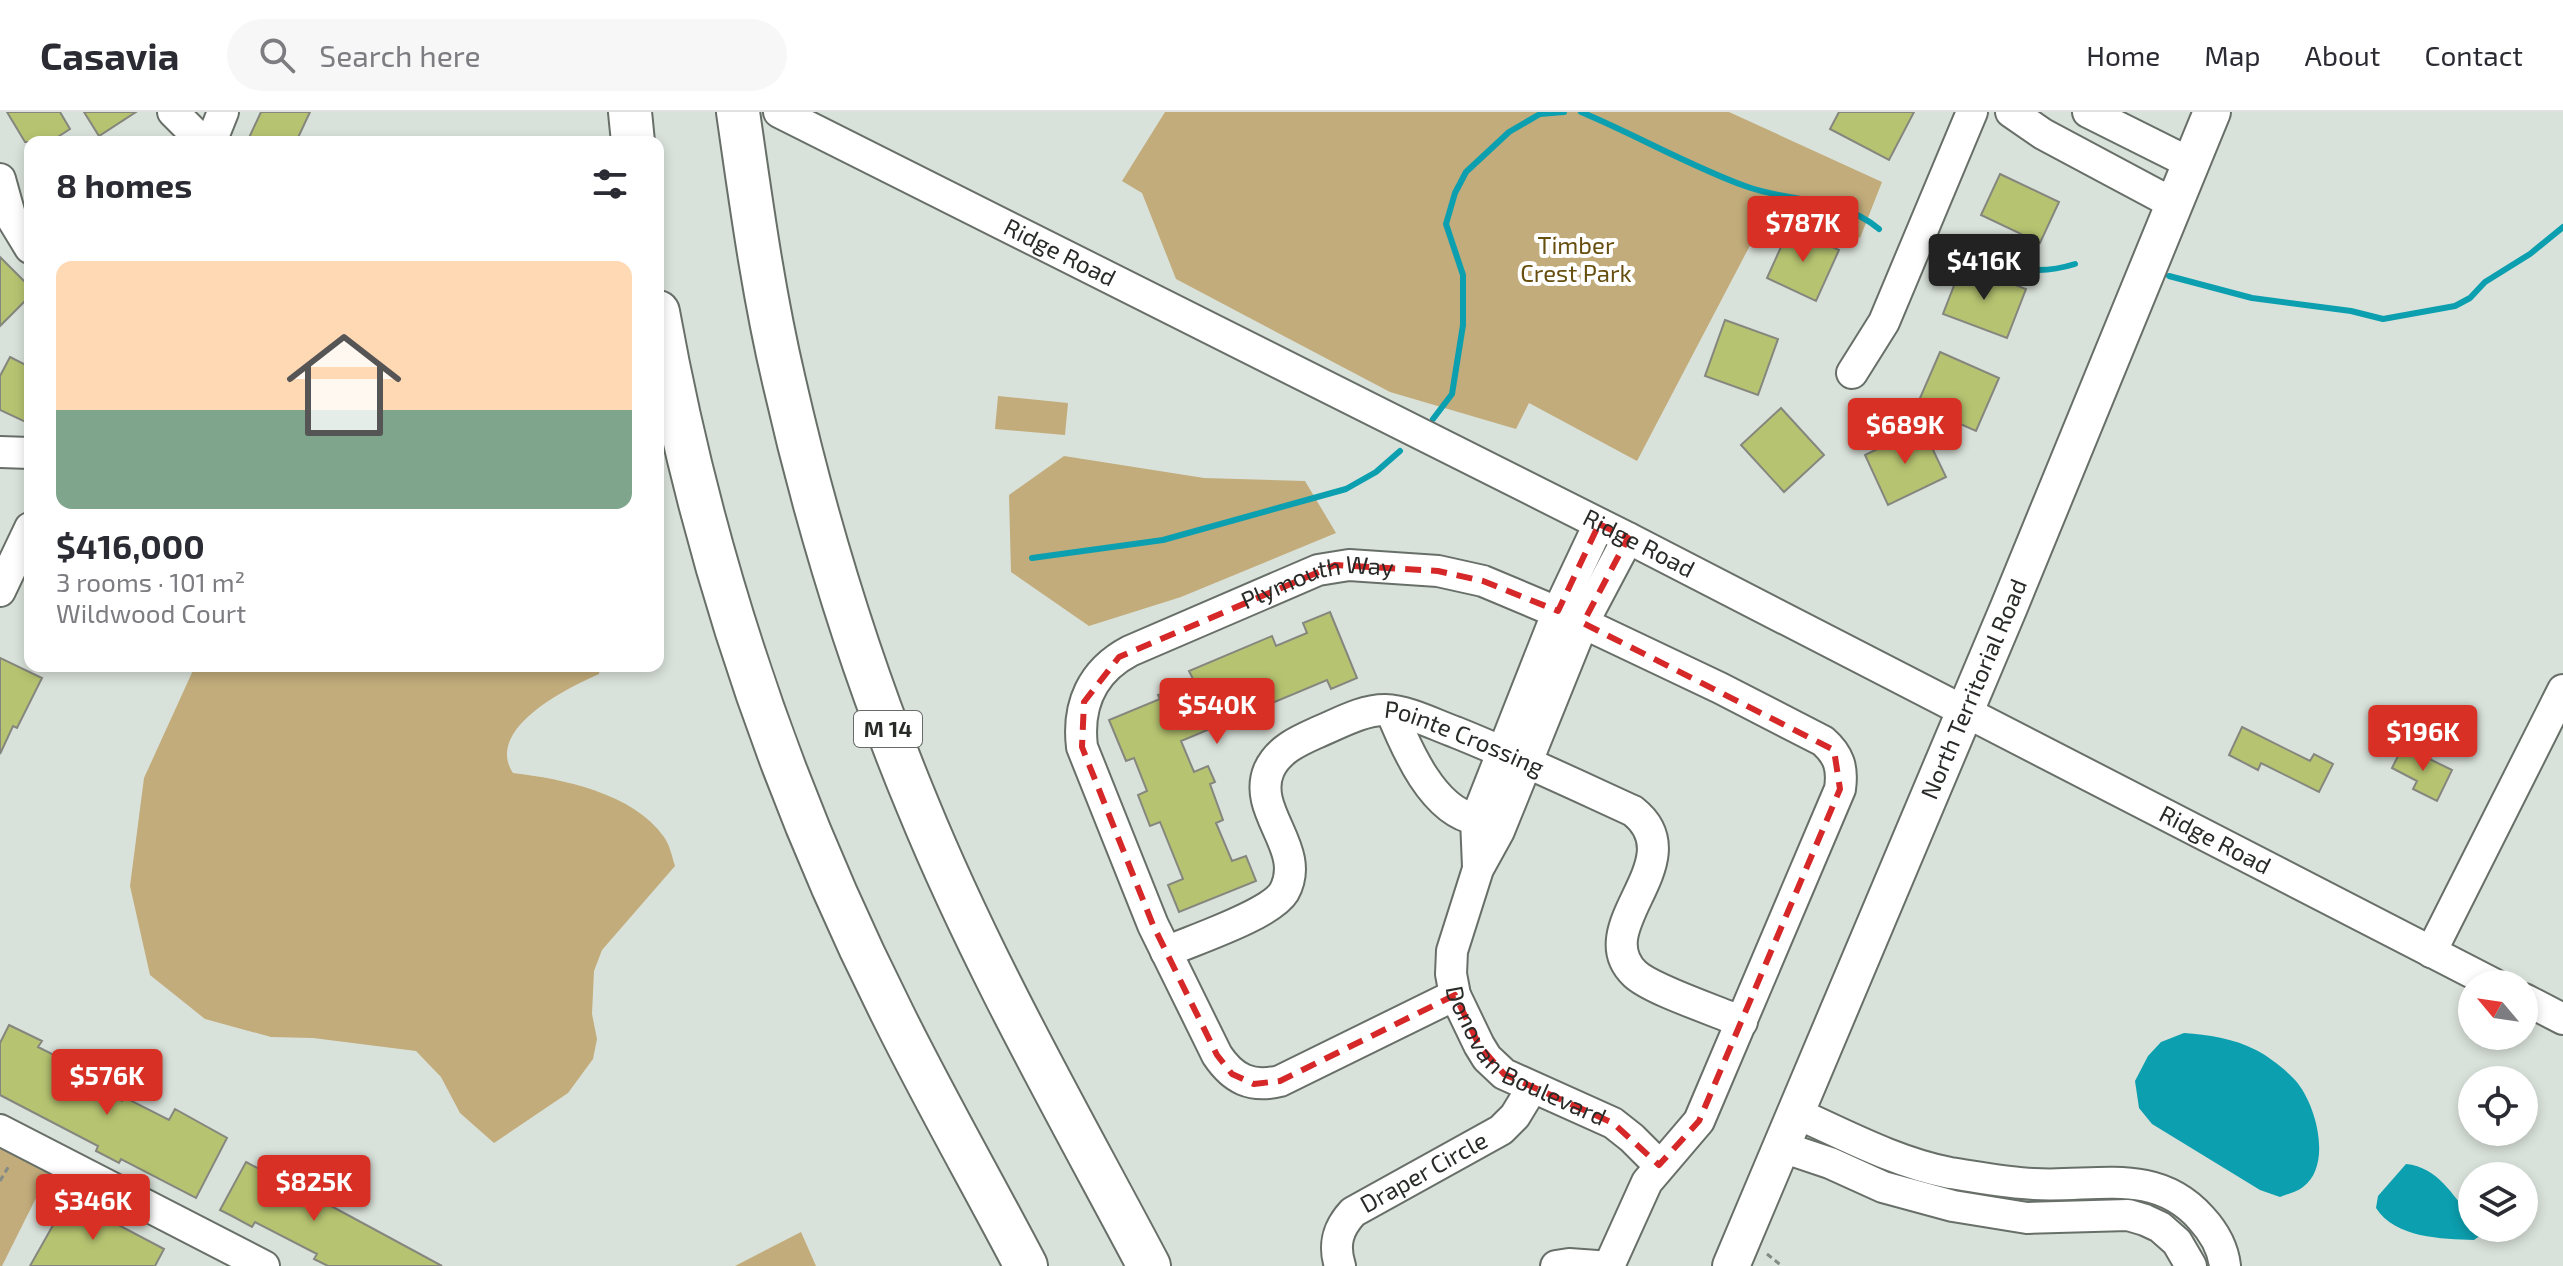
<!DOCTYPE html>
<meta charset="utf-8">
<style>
:root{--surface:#fff;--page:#f7f7f7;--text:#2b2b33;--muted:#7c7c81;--line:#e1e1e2;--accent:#d93025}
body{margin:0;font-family:"Exo 2",sans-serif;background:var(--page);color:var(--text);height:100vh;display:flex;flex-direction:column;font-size:30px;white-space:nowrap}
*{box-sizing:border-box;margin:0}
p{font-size:26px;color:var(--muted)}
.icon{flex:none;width:44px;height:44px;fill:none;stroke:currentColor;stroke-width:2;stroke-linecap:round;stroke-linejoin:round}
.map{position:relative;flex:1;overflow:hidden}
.sheet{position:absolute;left:24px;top:24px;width:640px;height:536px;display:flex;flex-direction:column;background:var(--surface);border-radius:16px;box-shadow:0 4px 12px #0003}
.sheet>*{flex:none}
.needle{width:52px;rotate:299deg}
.tools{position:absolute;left:2458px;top:858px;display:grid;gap:16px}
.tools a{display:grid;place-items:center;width:80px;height:80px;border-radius:50%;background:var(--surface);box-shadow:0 4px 12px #0003;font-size:40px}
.price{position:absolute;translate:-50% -68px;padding:0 18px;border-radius:8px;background:var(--accent);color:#fff;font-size:26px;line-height:52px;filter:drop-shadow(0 2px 4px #0008)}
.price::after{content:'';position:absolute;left:50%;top:48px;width:24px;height:18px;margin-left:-12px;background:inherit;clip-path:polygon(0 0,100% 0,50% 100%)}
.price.on{background:#222;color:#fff}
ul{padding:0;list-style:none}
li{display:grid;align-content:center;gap:16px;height:424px;padding:0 32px}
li+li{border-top:2px solid var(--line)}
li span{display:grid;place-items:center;height:248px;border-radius:16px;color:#555}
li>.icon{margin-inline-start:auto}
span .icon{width:144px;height:144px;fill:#fffc;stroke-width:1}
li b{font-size:34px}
h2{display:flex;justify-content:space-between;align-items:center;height:96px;padding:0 32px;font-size:34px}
header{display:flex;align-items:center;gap:48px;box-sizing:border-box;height:112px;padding:0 40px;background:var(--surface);border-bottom:2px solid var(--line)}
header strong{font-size:38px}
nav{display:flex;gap:44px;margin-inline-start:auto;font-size:28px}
.search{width:560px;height:72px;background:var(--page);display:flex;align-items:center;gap:20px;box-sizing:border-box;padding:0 28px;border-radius:44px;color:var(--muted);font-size:30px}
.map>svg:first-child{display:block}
</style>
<header>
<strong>Casavia</strong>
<div class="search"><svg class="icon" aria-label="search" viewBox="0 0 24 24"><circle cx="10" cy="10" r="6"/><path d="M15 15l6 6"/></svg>Search here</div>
<nav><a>Home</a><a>Map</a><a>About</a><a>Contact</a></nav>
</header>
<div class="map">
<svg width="2563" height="1154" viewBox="0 0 2563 1154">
<rect width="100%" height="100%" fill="#d9e2da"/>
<!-- green -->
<path fill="#c2ac7b" d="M1165 0H1729L1882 70 1860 126 1767 101 1637 349 1529 291 1516 317 1390 280 1176 167 1142 81 1122 69Z
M998 284 1068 291 1065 323 995 317Z
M1064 344 1204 366 1305 369 1336 421 1181 485 1089 514 1011 460 1009 383Z
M195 554H600L599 562C567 576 484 617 513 661 563 667 633 681 664 725 670 733 672 745 675 754L602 838 594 859 592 902 597 927 593 947 568 981 494 1031 460 1001 441 965 416 939 313 926 271 925 205 907 150 863 130 774 144 666Z
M0 1030 51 1056 2 1154H0Z
M801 1120 816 1154H735Z"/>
<!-- water -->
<path fill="#0c9faf" d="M2184 921C2208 923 2233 926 2256 938 2268 944 2285 957 2295 968 2316 991 2333 1053 2303 1075 2297 1080 2287 1082 2280 1085L2260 1078 2152 1012 2139 996 2135 969 2148 944 2161 930Z
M2406 1052C2438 1055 2452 1083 2472 1106V1116H2481L2485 1120 2474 1128C2442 1127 2395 1126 2376 1096L2378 1084Z"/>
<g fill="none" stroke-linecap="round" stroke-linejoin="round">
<!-- stream -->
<path stroke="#0c9faf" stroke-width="6" d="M1581 0C1636 23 1690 54 1745 74 1791 91 1839 84 1879 117
M1953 127C2000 147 2020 169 2075 152
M2169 164 2252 186 2351 199 2383 207 2455 194 2470 186 2485 170 2530 142 2563 115
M1433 307 1452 282 1463 213V163L1446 112 1455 81 1466 60 1509 20 1540 2 1564 0
M1032 446 1163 428 1346 377 1376 360 1400 339"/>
</g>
<!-- building -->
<path fill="#b6c471" stroke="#85877e" stroke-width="2" d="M7 0H60L70 17 50 30H25Z
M84 0H136L99 24Z
M261 0H310L296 30H247Z
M1839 0H1914L1889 48 1830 17Z
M2000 62 2059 90 2040 131 1981 103Z
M1790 115 1839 138 1816 189 1767 166Z
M0 145 30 175V184L0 214Z
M1962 153 2026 177 2007 226 1943 202Z
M1725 208 1778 227 1758 283 1705 264Z
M1940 240 1999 266 1976 319 1917 293Z
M10 245 30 255V312L0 298V264Z
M1781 296 1824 343 1784 380 1741 333Z
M1922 315 1946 365 1888 393 1865 343Z
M1330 500 1357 566 1331 577 1327 568 1181 629 1194 660 1208 654 1215 670 1210 672 1223 708 1216 711 1232 749 1246 744 1256 769 1179 800 1168 773 1183 767 1160 710 1150 714 1138 683 1147 679 1134 646 1126 649 1109 608 1160 587 1158 583 1194 569 1189 559 1272 524 1276 534 1307 521 1303 511Z
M0 546 42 566 17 616 13 614 0 642Z
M2242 615 2310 649 2314 642 2333 652 2319 680 2261 651 2258 658 2229 643Z
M2403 634 2452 658 2437 689 2413 677 2417 669 2392 656Z
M9 913 42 929 38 935 62 947 58 956 122 989 124 985 169 1008 175 997 227 1026 196 1086 121 1047 119 1051 96 1039 98 1034 0 983V931Z
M246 1050 299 1078 302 1072 323 1083 320 1088 442 1154H328L314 1147 317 1142 255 1110 252 1115 232 1104 220 1098Z
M70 1083 91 1095 90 1098 164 1137 155 1154H30Z"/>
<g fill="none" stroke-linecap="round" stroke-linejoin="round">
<defs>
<g id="minor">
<path d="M173 0 203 30"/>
<path id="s1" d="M779 0 1628 426 2494 872"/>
<path d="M2011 0 2043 22 2174 92"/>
<path d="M2088 0 2190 51"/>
<path d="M211 30 223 0"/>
<path d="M0 67 10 103 30 136"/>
<path d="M1852 261 1884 210 1972 0"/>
<path d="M0 340 30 341"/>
<path id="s2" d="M1628 426 1583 511 1499 719 1478 757 1452 839 1451 862 1455 883 1479 933 1487 946 1504 962 1613 1011 1632 1026 1659 1053"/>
<path d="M0 479 30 416"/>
<path d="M1391 599C1406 636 1433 700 1476 707"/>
<path d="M1478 755 1476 707 1558 499 1599 412"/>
<path id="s3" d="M1166 840C1193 828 1270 803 1284 780 1308 737 1251 700 1269 658 1278 638 1298 629 1316 621 1338 612 1361 598 1385 598 1409 599 1433 612 1455 620 1515 644 1574 672 1633 699 1696 749 1585 815 1635 862 1652 878 1717 899 1742 910"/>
<path d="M2431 840 2563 578"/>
<path id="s4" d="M1455 883 1280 969C1251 976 1233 967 1217 943L1153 813 1082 635C1077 593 1092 559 1130 539L1318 458 1349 453 1438 459 1483 469 1583 511 1720 576 1823 629C1839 643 1843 656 1840 677L1699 1009 1647 1070 1609 1154"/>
<path d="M2524 887 2563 907"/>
<path d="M1796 1001C1845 1023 1897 1051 1950 1061 1977 1065 2007 1071 2034 1072 2094 1076 2155 1054 2201 1106 2213 1119 2223 1136 2225 1154"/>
<path d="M0 1018 264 1154"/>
<path d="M1782 1035 1830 1051 1883 1075 1953 1094 2027 1106 2128 1103 2145 1108 2160 1115 2177 1130 2191 1154"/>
<path id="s5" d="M1340 1154C1333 1132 1338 1116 1353 1100L1501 1018 1515 1004 1532 976"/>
<path d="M1556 1154 1569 1152 1597 1154"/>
</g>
<g id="major">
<path id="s6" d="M1731 1154 2009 495 2212 0"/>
</g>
<path id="highway" d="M630 0 633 30
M738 0C751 90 763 180 784 269 817 414 861 557 918 694 983 853 1069 1003 1149 1154
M658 200C702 444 782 682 893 903 935 988 982 1070 1026 1154"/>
</defs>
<!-- minor casing -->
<use href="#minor" stroke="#686f68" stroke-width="34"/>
<!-- major casing -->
<use href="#major" stroke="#686f68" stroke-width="40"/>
<!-- highway casing -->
<use href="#highway" stroke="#686f68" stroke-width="46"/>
<!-- path -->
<path stroke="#848a85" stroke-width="3" stroke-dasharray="6 4" stroke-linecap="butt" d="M0 1069 10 1052
M1767 1142 1782 1154"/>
<!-- minor -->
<use href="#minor" stroke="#fff" stroke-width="30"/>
<!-- major -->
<use href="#major" stroke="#fff" stroke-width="36"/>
<!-- highway -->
<use href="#highway" stroke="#fff" stroke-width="42"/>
</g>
<!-- marked area -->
<path fill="none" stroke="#d62828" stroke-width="6" stroke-dasharray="16 10" stroke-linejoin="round" d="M1599 412 1628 426 1583 511 1834 638 1840 677 1699 1009 1659 1053 1613 1011 1504 962 1479 933 1455 883 1280 969 1254 972 1232 962 1217 943 1153 813 1082 635 1084 590 1119 545 1335 453 1438 459 1483 469 1558 499Z"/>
<g text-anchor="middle" stroke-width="8" stroke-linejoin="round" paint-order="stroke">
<!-- shield labels -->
<rect fill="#fff" stroke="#686b68" stroke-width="2" x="854" y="599" width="68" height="36" rx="6"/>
<g font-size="22" font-weight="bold" fill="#282b28">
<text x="888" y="625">M 14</text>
</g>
<!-- park labels -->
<g font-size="24" fill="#674f0f" stroke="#fff">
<text x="1576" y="142">Timber<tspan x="1576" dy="28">Crest Park</tspan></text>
</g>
<!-- street labels -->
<g font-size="24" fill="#282b28" stroke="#fff">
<text dy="8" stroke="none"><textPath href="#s1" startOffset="314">Ridge Road</textPath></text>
<text dy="8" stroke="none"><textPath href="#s1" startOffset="962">Ridge Road</textPath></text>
<text dy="8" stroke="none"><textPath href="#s4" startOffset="922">Plymouth Way</textPath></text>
<text dy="8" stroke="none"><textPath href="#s6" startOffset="626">North Territorial Road</textPath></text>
<text dy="8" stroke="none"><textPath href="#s3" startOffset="480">Pointe Crossing</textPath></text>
<text dy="8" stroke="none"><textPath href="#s1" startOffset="1610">Ridge Road</textPath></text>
<text dy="8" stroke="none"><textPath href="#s2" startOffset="592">Donovan Boulevard</textPath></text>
<text dy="8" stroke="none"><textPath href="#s5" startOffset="140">Draper Circle</textPath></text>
</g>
</g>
</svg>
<div class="tools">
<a><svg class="needle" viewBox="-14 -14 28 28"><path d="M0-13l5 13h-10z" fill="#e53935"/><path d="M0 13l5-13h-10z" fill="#7c7c81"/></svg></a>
<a><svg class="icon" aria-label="locate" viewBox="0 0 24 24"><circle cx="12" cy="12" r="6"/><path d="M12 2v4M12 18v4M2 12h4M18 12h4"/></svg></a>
<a><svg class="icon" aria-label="layers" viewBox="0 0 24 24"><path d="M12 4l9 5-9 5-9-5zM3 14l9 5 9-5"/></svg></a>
</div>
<b class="price" style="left:1803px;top:152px">$787K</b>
<b class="price on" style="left:1984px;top:190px">$416K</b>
<b class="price" style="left:1905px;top:354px">$689K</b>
<b class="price" style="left:1217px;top:634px">$540K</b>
<b class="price" style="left:2423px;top:661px">$196K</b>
<b class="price" style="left:107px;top:1005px">$576K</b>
<b class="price" style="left:314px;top:1111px">$825K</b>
<b class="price" style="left:93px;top:1130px">$346K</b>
<section class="sheet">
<h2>8 homes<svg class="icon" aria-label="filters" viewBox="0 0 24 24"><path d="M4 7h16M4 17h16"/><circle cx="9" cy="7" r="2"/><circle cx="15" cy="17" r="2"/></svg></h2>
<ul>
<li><span style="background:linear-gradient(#ffd9b3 60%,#7fa58c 0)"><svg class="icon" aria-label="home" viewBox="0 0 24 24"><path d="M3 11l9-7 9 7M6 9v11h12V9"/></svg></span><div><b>$416,000</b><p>3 rooms · 101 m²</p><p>Wildwood Court</p></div></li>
</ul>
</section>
</div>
